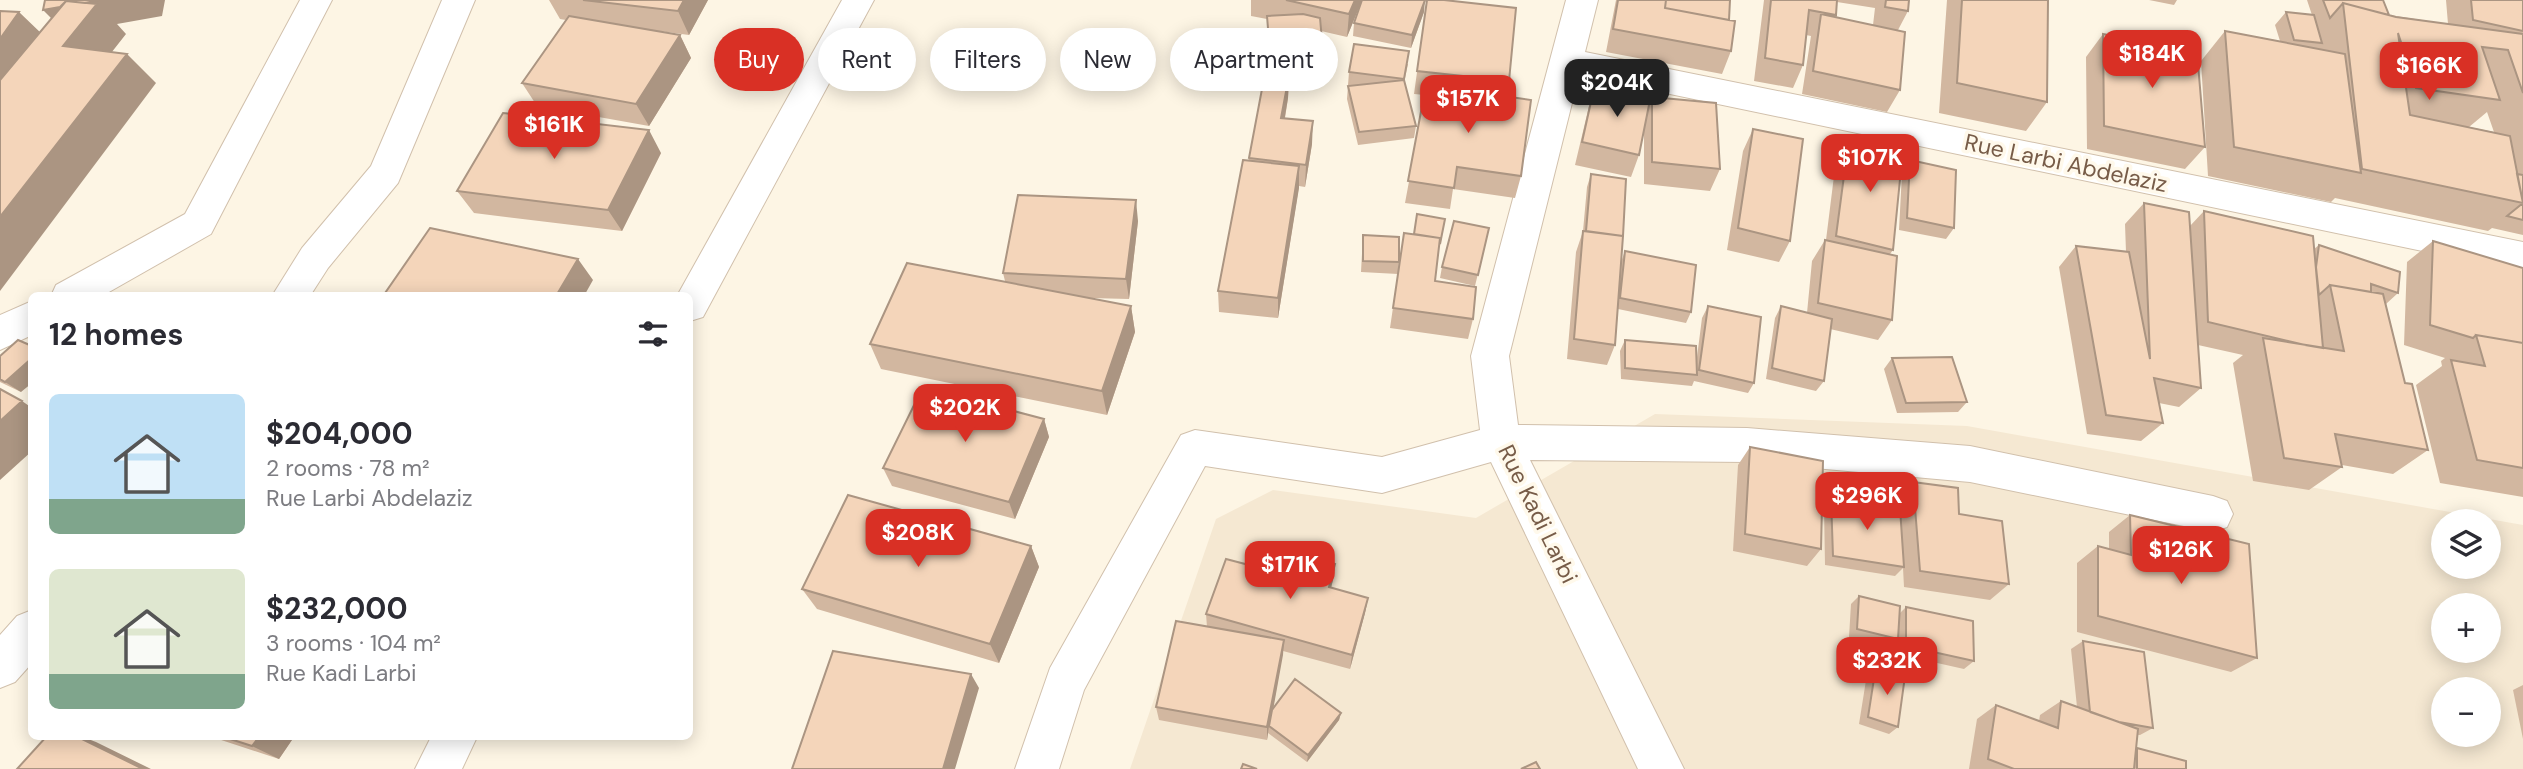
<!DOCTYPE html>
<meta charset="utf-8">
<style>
:root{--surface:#fff;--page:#f7f7f7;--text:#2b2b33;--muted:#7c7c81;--accent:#d93025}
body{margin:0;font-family:"DM Sans",sans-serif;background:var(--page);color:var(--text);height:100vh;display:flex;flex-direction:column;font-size:26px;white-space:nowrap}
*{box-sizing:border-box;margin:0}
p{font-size:23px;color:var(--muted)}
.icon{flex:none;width:38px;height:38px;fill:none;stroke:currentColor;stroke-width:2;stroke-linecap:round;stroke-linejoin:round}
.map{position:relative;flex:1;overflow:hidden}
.sheet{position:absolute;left:28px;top:292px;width:665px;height:448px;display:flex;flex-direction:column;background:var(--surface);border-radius:10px;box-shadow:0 4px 18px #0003}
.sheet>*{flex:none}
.hud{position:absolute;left:714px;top:28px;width:665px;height:63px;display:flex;gap:14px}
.controls{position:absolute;left:2431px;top:509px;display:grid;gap:14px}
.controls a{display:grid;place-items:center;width:70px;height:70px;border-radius:50%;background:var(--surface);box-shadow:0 4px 18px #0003;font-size:35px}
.price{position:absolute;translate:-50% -60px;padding:0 16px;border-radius:14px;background:var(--accent);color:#fff;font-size:23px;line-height:46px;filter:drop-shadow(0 2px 4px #0008)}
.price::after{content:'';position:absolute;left:50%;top:42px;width:21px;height:16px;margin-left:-10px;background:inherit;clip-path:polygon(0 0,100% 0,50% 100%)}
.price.active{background:#222;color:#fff}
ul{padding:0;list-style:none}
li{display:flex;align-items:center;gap:21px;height:175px;padding:0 21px}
li span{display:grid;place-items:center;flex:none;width:196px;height:140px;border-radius:10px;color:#555}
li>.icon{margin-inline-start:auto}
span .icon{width:84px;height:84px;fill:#fffc;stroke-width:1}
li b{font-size:30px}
h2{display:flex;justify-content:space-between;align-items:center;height:84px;padding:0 21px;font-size:30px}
.tag{padding:0 24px;border-radius:32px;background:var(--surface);box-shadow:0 4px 18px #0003;font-size:24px;line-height:63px}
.tag.active{background:var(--accent);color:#fff}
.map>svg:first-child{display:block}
</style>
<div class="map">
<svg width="2523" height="769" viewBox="0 0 2523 769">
<rect width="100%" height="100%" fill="#fdf5e4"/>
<!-- residential -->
<path fill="#f5e8d2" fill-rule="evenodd" d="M1655 414 1967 426 2523 525V769H1130L1216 519 1273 490 1476 518ZM2443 522H2488V567H2443ZM2443 606H2488V651H2443ZM2443 690H2488V735H2443Z"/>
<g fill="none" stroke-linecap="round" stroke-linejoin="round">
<defs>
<path id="minor" d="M300 0H332L211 234 102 296H51L56 285 185 214Z
M442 0H475L398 183 328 268 310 296H272L302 248 371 166Z
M842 0H874L703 317 690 321V296H677Z
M1566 0H1598L1585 52 2523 242V272L1579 75 1509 356 1518 425 1747 428 1970 446 2213 496 2227 501 2233 514 2227 527 2213 532 1970 482 1747 462 1530 460 1684 769H1638L1491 462 1382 493 1205 466 1084 690 1059 769H1015L1050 668 1181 435 1195 430 1382 457 1480 430 1471 356Z
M32 301V335L0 350V315Z
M32 610V663L15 682 0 688V635L17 616Z
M431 737H477L462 769H415Z"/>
</defs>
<!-- minor casing -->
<use href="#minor" stroke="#d1c0ac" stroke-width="2"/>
<!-- minor -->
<use href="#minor" fill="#fff" fill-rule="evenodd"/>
</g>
<!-- wall -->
<path fill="#d2b7a0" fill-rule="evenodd" d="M549 0H708L689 35 659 31 680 35 691 58 649 126 537 106 522 83 566 20 560 19Z
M1251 0H1362L1347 37 1321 31 1324 63V76L1289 78 1288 98 1285 118 1312 144 1305 187 1299 186 1278 318 1219 312 1218 291 1249 158 1270 74 1267 19 1251 16Z
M1427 0H1452L1509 81 1506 97 1521 176 1515 198 1453 189 1450 209 1405 203 1425 95 1414 94Z
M1616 0H1730L1729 20 1731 51 1722 74 1606 52Z
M1764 0H1909L1908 11 1898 30 1900 90 1887 112 1802 94 1811 36 1806 35 1803 65 1793 88 1754 81ZM1837 2 1875 8 1873 25 1835 17Z
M1947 0H2048L2047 102 2026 131 1939 113Z
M2149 0H2177L2174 5Z
M2307 0H2383L2389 15 2448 24 2446 0H2523V235L2492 228 2488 231 2335 198 2331 202 2208 176 2201 61 2225 31 2280 41 2275 25 2286 12 2312 15ZM2487 112 2494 132 2469 127Z
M1424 12 1411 48 1353 36 1354 23Z
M2103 34 2205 147 2185 169 2087 149 2086 57Z
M1408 64 1404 83 1416 126 1414 138 1358 145 1347 99 1348 86 1353 85H1348L1349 72Z
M1595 84 1649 106 1652 97 1720 169 1710 191 1644 184V131L1639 155 1631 177 1575 165 1589 106Z
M1753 129 1790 241 1779 262 1727 250 1743 151Z
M1849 138 1893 250 1890 254 1892 320 1878 340 1830 329 1824 381 1816 391 1766 379 1775 318 1781 306 1807 313 1812 261 1825 240H1826L1836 160Z
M661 153 622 231 474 213 457 191Z
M1910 160 1954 228 1946 239 1899 230 1902 173Z
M1591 174 1621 262 1625 251 1691 312 1686 323 1618 309 1615 345 1607 365 1567 359 1576 252 1583 231 1587 187Z
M2144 203 2190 226 2204 211 2314 249 2319 245 2398 293 2386 304 2405 383 2428 450 2393 474 2342 465V467L2309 490 2253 481 2233 363 2243 355 2198 345 2201 388 2179 407 2159 403 2163 423 2141 441 2087 434 2059 267 2076 246 2126 252 2125 224Z
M1138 221 1129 299 1090 298 1131 306 1135 332 1107 415 881 369 870 344 1005 281 1003 273Z
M1489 228 1475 286 1440 278 1442 267Z
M1404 233 1438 252 1435 281 1473 319 1468 339 1390 328Z
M1363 235 1399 262 1398 274 1361 272Z
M2433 241 2523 268V497L2440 483 2416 385 2442 366 2441 361 2445 358 2404 345 2407 262Z
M1708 306 1754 383 1748 393 1694 381 1692 386 1621 379 1620 351 1625 340 1697 357 1702 318Z
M0 356 21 392 0 382Z
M1892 358 1967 402 1958 412 1897 413 1884 369Z
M1044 419 1049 437 1015 519 892 486 883 468Z
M1750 447 1821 549 1807 566 1733 551 1738 465Z
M1913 482 1959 514 2009 584 1990 600 1904 587 1903 568 1895 576 1825 565 1824 507 1831 498 1898 508V500Z
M2130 515 2257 658 2231 672 2077 632V563L2098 546 2109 549V532Z
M1031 546 1039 567 999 663 817 609 802 589Z
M1268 570 1333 580 1331 588 1368 598 1365 613 1350 669 1283 651 1273 708 1341 713 1339 720 1307 762 1268 733 1267 740 1159 720 1156 707 1207 627 1206 614Z
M1859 596 1900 613 1906 607 1974 661 1964 669 1897 654V640L1889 647 1849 637 1851 604Z
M2083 641 2153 728 2140 735H2137L2136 749 2137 748 2186 769H1969L1977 719 1996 705 2039 721 2040 715 2061 701 2077 707 2071 649Z
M1876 666 1898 727 1889 734 1859 724 1867 674Z
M2523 685V739L2513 690Z
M212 737H294L279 759Z"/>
<!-- shaded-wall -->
<path fill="#ab9582" d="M99 0H165L162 16 117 24 126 34 93 76 63 46 67 34 43 10Z
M684 0H708L689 35 678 11Z
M1355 0H1362L1347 37 1349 14Z
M1425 0 1424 12 1411 48 1412 35Z
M19 12 43 35 0 105V39Z
M680 35 691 58 649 126 636 104Z
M127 54 156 83 0 291V217Z
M1289 76 1288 98 1281 140V118Z
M1313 121 1312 144 1305 187 1306 165Z
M649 130 661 153 622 231 608 210Z
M1299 166V188L1278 318V298Z
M1136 200 1138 221 1129 299 1126 279Z
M578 259 593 280 584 296H556Z
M1131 306 1135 332 1107 415 1102 391Z
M32 358V383L21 392 5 382Z
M22 401 32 408V451L0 480V421Z
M1044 419 1049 437 1015 519 1009 502Z
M1031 546 1039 567 999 663 990 644Z
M1335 564 1333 580 1327 603 1329 587Z
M1368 598 1365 613 1350 669 1352 655Z
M1284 640 1283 655 1270 727 1269 726 1267 740V727Z
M971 674 979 688 955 769H943Z
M1341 713 1339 720 1307 762 1308 755Z
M78 737H83L96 742 151 769H143Z
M259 737H294L279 759 252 746Z"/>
<!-- building -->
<path fill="#f4d5ba" stroke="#ab9582" stroke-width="2" d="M45 0H99L85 3 66 1 60 7 43 10Z
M583 0H684L678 11Z
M1286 0H1355L1349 14Z
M1362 0H1425L1412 35 1354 23Z
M1427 0H1444L1516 8 1509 81 1417 71Z
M1618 0H1666L1665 8 1735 21 1731 51 1613 29Z
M1666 0H1730L1729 20 1665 8Z
M1771 0H1837L1836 15 1809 10 1803 65 1765 58Z
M1886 0H1909L1908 11 1885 7Z
M1962 0H2048L2047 102 1957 83Z
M2323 0H2383L2389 15 2343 3 2330 18Z
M2471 0H2523V31L2473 20Z
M66 1 97 4 63 46 127 54 0 217V80Z
M2343 3 2396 17 2523 34V93L2508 50 2482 47 2500 100 2416 88 2398 33 2410 115 2510 136 2523 203 2362 169Z
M0 11 19 12 0 39Z
M2286 12 2314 15 2322 43 2294 40Z
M1303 14 1320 18 1324 63 1271 66 1267 16Z
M1821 14 1905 32 1900 90 1813 71Z
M569 16 680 35 636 104 522 83Z
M2225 31 2345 54 2361 173 2234 147Z
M2103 34 2197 52 2205 147 2104 126Z
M1354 44 1409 51 1404 79 1349 72Z
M1265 73 1289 76 1281 118 1313 121 1306 165 1249 158Z
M1404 80 1416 126 1359 132 1348 86Z
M1595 84 1651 95 1639 155 1582 142Z
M1426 85 1531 100 1521 176 1457 167 1454 188 1408 181Z
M1652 97 1716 103 1720 169 1652 162Z
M503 113 649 130 608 210 457 191Z
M1753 129 1803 139 1790 241 1738 228Z
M1849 138 1903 149 1893 250 1836 236Z
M1243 160 1299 166 1278 298 1218 291Z
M1910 160 1956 170 1954 228 1907 218Z
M1591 174 1626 179 1623 236 1586 231Z
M2517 174 2523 175V220L2507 216 2523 203Z
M1018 195 1136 200 1126 279 1003 273Z
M2144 203 2189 212 2201 388 2154 378 2163 423 2106 415 2076 246 2129 252 2150 359Z
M2204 211 2313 236 2323 348 2305 345 2208 322Z
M1417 214 1445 219 1440 244V238L1414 234Z
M1454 221 1489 228 1478 275 1442 267Z
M430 228 578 259 556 296H383Z
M1583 231 1623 236 1615 345 1574 339Z
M1404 233 1440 238 1435 281 1476 287 1473 319 1393 308Z
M1363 235 1399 237V262L1363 261Z
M1825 240 1897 256 1892 320 1818 303Z
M2433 241 2523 268V343L2476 335 2473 338 2430 325Z
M2319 245 2400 272 2398 293 2371 284V292L2330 285 2319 295 2316 267Z
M1625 251 1696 265 1691 312 1620 298Z
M907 263 1131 306 1102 391 870 344Z
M2330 285 2383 294 2405 383 2412 384 2428 450 2335 434 2342 467 2284 458 2263 338 2344 351Z
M1708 306 1761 317 1754 383 1699 370Z
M1781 306 1832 319 1824 381 1772 368Z
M2476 335 2523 343V468L2477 460 2451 360 2485 366Z
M18 340 32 346V358L5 382 0 379V356Z
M1625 340 1696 346 1697 375 1625 368Z
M1952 357 1967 402 1906 403 1892 358Z
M923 387 1044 419 1009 502 883 468Z
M0 389 22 401 0 421Z
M1750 447 1823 461 1821 549 1745 534Z
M1913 482 1958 488 1959 514 2002 521 2009 584 1920 571Z
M848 495 1031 546 990 644 802 589Z
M1831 498 1900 508 1904 567 1833 556Z
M2130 515 2249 544 2257 658 2098 616V546L2131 555Z
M1275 548 1335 564 1329 587 1368 598 1352 655 1206 614 1226 559 1268 570Z
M1859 596 1900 606 1898 639 1857 629Z
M1906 607 1973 621 1974 661 1906 646Z
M1176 621 1284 640 1267 727 1156 707Z
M2083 641 2144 652 2153 728 2119 722 2090 712Z
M833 651 971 674 943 769H792Z
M1876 666 1905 676 1898 727 1868 717Z
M1295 679 1341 713 1308 755 1269 726 1272 710Z
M2061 701 2138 729 2134 769H2014L1988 759 1996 705 2058 728Z
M46 737H78L143 769H17Z
M224 737H259L252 746Z
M2137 748 2186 761V769H2137Z
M1536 762 1540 769H1521Z
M1243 764 1257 769H1241Z"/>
<g text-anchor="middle" stroke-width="7" stroke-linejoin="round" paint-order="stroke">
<!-- street labels -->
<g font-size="23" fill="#775c48" stroke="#fff9eb">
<text transform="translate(2066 163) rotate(12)" y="8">Rue Larbi Abdelaziz</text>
<text transform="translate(1538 514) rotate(64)" y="8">Rue Kadi Larbi</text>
</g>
</g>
</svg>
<div class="controls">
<a><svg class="icon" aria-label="layers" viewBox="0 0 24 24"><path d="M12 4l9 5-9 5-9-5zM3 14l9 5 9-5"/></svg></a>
<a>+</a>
<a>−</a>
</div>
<b class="price" style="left:2152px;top:90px">$184K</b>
<b class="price" style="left:2429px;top:102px">$166K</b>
<b class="price active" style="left:1617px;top:119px">$204K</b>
<b class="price" style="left:1468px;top:135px">$157K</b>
<b class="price" style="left:554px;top:161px">$161K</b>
<b class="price" style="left:1870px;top:194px">$107K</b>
<b class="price" style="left:965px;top:444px">$202K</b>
<b class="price" style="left:1867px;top:532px">$296K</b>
<b class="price" style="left:918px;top:569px">$208K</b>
<b class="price" style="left:2181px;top:586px">$126K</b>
<b class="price" style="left:1290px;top:601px">$171K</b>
<b class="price" style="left:1887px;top:697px">$232K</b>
<div class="hud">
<a class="tag active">Buy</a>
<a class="tag">Rent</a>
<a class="tag">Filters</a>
<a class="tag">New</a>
<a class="tag">Apartment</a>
</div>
<section class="sheet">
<h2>12 homes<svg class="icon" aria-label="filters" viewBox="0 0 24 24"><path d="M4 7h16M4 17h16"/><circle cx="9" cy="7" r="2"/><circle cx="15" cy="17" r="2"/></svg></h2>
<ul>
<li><span style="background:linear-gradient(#bfe0f5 75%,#7fa58c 0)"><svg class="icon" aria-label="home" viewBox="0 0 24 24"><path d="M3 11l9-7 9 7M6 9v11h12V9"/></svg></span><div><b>$204,000</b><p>2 rooms · 78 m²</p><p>Rue Larbi Abdelaziz</p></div></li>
<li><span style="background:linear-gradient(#dfe7d0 75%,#7fa58c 0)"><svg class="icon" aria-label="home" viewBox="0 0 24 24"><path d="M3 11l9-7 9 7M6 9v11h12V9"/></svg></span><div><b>$232,000</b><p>3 rooms · 104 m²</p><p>Rue Kadi Larbi</p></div></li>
</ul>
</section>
</div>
